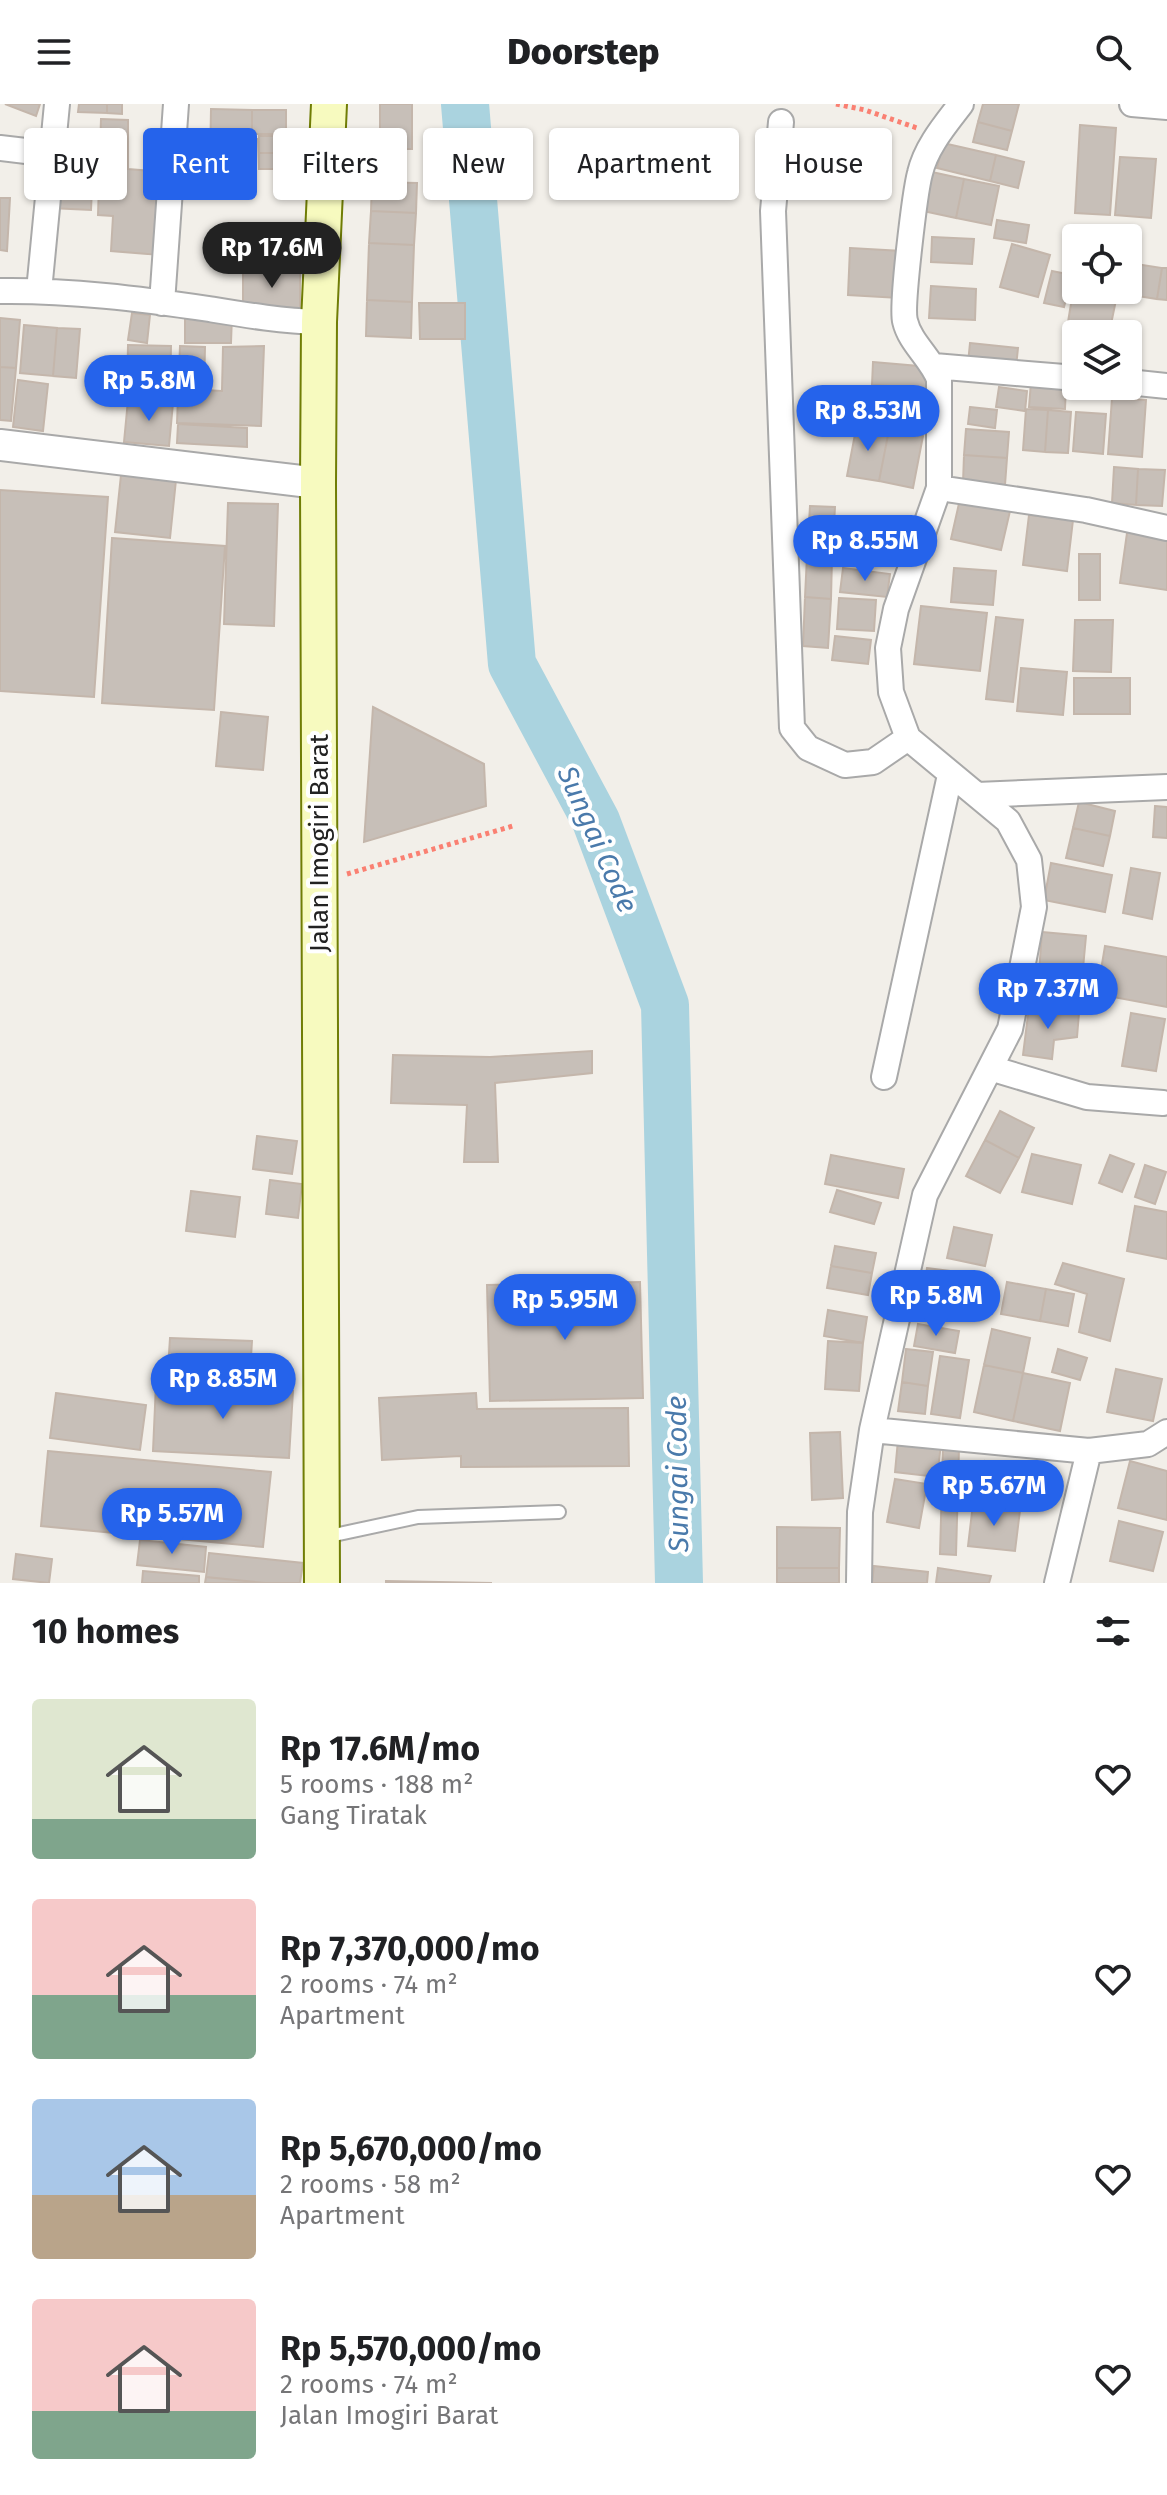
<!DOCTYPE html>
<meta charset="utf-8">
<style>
:root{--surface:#fff;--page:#f6f6f6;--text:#202124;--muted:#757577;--accent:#2563eb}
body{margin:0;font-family:"Fira Sans",sans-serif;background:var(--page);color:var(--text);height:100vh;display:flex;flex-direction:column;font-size:30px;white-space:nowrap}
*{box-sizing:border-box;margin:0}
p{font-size:26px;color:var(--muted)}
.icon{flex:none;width:44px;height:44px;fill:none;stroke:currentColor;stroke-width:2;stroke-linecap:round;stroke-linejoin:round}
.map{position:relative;height:1479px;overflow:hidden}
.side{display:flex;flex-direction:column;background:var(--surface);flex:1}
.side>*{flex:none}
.guide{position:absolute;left:24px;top:24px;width:1120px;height:72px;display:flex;gap:16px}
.tools{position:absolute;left:1062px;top:120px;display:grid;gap:16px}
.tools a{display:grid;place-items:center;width:80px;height:80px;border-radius:8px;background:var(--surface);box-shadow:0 2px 6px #0004;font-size:40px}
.price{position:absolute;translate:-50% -68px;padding:0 18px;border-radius:28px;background:var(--accent);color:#fff;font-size:26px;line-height:52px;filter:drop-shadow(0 2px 4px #0008)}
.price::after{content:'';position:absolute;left:50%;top:48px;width:24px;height:18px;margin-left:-12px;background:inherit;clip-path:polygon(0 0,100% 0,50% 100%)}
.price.on{background:#222;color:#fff}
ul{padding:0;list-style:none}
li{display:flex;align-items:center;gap:24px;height:200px;padding:0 32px}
li span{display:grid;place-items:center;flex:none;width:224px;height:160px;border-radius:8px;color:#555}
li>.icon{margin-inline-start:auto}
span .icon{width:96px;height:96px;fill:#fffc;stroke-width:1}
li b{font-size:34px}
h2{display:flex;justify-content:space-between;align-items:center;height:96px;padding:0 32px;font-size:34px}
.tag{padding:0 28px;border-radius:8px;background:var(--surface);box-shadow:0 2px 6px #0004;font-size:28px;line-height:72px}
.tag.on{background:var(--accent);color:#fff}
header{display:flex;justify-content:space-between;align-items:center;height:104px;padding:0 32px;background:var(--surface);font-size:36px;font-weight:800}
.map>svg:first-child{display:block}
</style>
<header><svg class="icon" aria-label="menu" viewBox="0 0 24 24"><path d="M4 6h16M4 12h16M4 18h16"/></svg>Doorstep<svg class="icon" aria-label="search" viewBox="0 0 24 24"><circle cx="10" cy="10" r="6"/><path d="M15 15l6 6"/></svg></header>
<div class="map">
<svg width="1167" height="1479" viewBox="0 0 1167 1479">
<rect width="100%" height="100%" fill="#f2efe9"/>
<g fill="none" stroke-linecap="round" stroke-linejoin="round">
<!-- river -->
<path stroke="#aad3df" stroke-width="48" d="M465 0 512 560 596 717 665 901 679 1479"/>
</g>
<!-- building -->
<path fill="#c7bfb8" stroke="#c4b6ab" stroke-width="2" d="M5 0H40L36 12Z
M79 0H107V9L78 8Z
M107 0H122V10L107 9Z
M380 0H412V45H380Z
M983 0H1019L1012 27 978 18Z
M211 5 252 6V30H232L233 61H210Z
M252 6H286V30H252Z
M101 15 128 16V65L164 68 160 151 111 147 113 112 98 111Z
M978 18 1012 27 1007 46 973 38Z
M1080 21 1116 24 1110 111 1075 109Z
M289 25 320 27 317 73 286 71Z
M259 32H284V49H259Z
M235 35H257L256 62 234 61Z
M943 39 996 51 990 77 937 64Z
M259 49H284V65H259Z
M996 51 1024 58 1018 84 990 77Z
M1120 53 1156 55 1151 114 1115 111Z
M52 60 93 62 91 106 50 104Z
M207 64 246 66 244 92 205 89Z
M932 68 964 75 956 114 923 107Z
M964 75 999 82 991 121 956 114Z
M372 78 417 79 416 109 371 107Z
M0 94H10L7 147 0 146Z
M371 107 416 109 414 141 369 139Z
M997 116 1029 121 1026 139 994 134Z
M932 133 974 135 972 160 931 158Z
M369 139 414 141 412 198 367 196Z
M1012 140 1050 151 1038 193 1000 183Z
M850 144 902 147 899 194 848 191Z
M1136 160 1162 164 1157 195 1131 191Z
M1162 164H1167V196L1157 195Z
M243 166H300V207H243Z
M1052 167 1072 171 1064 203 1044 199Z
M1076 173V186H1117L1116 196 1073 188Z
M931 182 976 185 975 216 929 214Z
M1073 188 1116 196 1109 230 1067 224Z
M367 196 412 198 411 234 366 232Z
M419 199H465V235H420Z
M132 209 150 211 147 239 128 236Z
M185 210 232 211 231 239H185Z
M0 214 20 216 16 264 0 263Z
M24 221 57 224 53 272 20 269Z
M57 224 80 225 76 274 53 272Z
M970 239 1018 244 1016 263 968 259Z
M128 241 171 242 170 290 127 288Z
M180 242 205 243 204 286 222 287 223 243 264 242 261 322 177 319Z
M873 258 930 263 925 324 887 320 889 282 872 281Z
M0 263 16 264 11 317 0 316Z
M18 276 48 280 43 327 13 323Z
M1031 278 1066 281 1065 305 1029 303Z
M999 283 1027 287 1025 307 996 303Z
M1112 294 1146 296 1142 353 1108 350Z
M128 296 173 299 169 342 124 338Z
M970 303 997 306 995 324 968 320Z
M1026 305 1048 306 1045 348 1023 346Z
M1048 306 1071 308 1068 349 1045 348Z
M1076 308 1106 310 1103 350 1073 347Z
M178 320 247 324V343L177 339Z
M857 320 889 326 879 377 847 372Z
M966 325 1009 328 1007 354 964 351Z
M889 326 923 332 913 384 879 377Z
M964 351 1007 354 1005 381 963 379Z
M1114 363 1138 365 1136 401 1112 399Z
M1138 365 1165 366 1162 402 1136 401Z
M121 371 176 376 170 434 115 428Z
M0 386 108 393 94 593 0 587Z
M960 395 1010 407 1001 446 951 435Z
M228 399 278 400 274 522 224 520Z
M810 402 835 403 832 453 807 452Z
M1029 411 1073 416 1067 467 1023 461Z
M1128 422 1167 428V486L1120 479Z
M112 434 225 442 214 606 102 599Z
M1079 450H1100V496H1079Z
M807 452 832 453 831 495 805 493Z
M843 464 890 470 887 493 840 488Z
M954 464 996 467 993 501 951 498Z
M805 493 831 495 828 544 803 542Z
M839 494 876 496 874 527 837 525Z
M921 502 987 509 980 567 914 560Z
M996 513 1023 516 1013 598 986 595Z
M1075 516H1113L1111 568 1073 567Z
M835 532 871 536 868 560 832 556Z
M1021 564 1067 568 1063 611 1017 607Z
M1074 574H1130V610H1074Z
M373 603 484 660 486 702 364 738Z
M221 608 268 613 263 666 216 662Z
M1079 698 1115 707 1110 732 1073 724Z
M1155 702 1167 703V734L1153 733Z
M1073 724 1110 732 1103 762 1066 754Z
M1051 759 1112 771 1105 808 1044 796Z
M1131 764 1160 769 1152 815 1123 809Z
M1042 828 1086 832 1081 886 1038 882Z
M1105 842 1167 853V903L1097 890Z
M1029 903 1079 909 1077 933 1054 936 1052 955 1023 951Z
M1131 909 1165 915 1156 967 1122 962Z
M592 947V969L495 979 498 1058H464L467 1001 391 999 393 951 490 953Z
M1000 1007 1034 1024 1019 1054 985 1036Z
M257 1032 297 1037 292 1070 253 1065Z
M985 1036 1019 1054 1000 1089 966 1072Z
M1032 1050 1081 1061 1072 1100 1022 1088Z
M831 1051 904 1065 898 1094 825 1080Z
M1110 1051 1134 1060 1122 1088 1099 1079Z
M1145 1061 1166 1068 1155 1100 1135 1093Z
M270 1076 302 1080 298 1114 266 1110Z
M837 1086 881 1099 874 1120 830 1108Z
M191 1087 240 1093 235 1133 186 1127Z
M1135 1102 1167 1108V1155L1127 1147Z
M954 1123 992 1131 985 1162 947 1154Z
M835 1142 876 1149 872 1169 831 1162Z
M1063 1159 1124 1175 1110 1237 1079 1228 1087 1190 1055 1180Z
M831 1162 872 1169 868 1191 827 1184Z
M927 1164 959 1168 953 1211 921 1206Z
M640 1178 643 1294 490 1297 487 1181Z
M1007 1178 1046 1185 1040 1217 1001 1210Z
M1046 1185 1074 1190 1068 1222 1040 1217Z
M828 1206 867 1213 863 1239 824 1232Z
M918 1220 959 1227 955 1249 914 1242Z
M992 1225 1030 1234 1023 1269 984 1261Z
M170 1234 252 1237 250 1269 168 1265Z
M828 1237 863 1239 859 1287 825 1285Z
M906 1245 933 1248 928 1282 902 1278Z
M1058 1245 1087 1254 1080 1276 1052 1268Z
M940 1252 969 1256 960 1314 931 1310Z
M984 1261 1023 1269 1013 1317 974 1308Z
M1116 1265 1162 1275 1153 1317 1107 1308Z
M1023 1269 1070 1279 1060 1327 1013 1317Z
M902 1278 928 1282 925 1310 898 1307Z
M156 1280 293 1287 289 1354 153 1347Z
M56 1289 146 1301 140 1346 50 1334Z
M476 1289 477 1305 628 1304 629 1362 461 1363V1352L382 1356 379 1294Z
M840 1328 843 1394 812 1396 810 1329Z
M898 1336 941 1340 937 1373 895 1368Z
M943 1343 959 1344 956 1451 940 1450Z
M48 1347 271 1368 263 1443 41 1422Z
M985 1357 1020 1362 1016 1394 980 1390Z
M1130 1357 1167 1367V1416L1118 1404Z
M895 1375 927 1380 919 1424 887 1418Z
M973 1400 1020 1406 1015 1447 968 1442Z
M1119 1417 1163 1428 1153 1467 1110 1457Z
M777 1423 840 1424 839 1464H777Z
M140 1436 206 1443 204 1468 137 1461Z
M209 1449 303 1459 300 1479H265L206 1473Z
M16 1450 52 1455 49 1479 13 1475Z
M874 1462 928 1468 927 1479H872Z
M777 1464H839V1479H777Z
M938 1464 991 1472 989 1479H936Z
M143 1467 199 1472V1479H142Z
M206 1473 265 1479H205Z
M386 1477 492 1479H386Z"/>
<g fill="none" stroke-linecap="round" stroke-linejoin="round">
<defs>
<path id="service" d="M325 1433 418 1413 559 1408"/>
<path id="minor" d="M1132 0 1167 3
M781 18 773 107 792 624 808 644 845 661 873 658 908 634
M0 44 51 50
M0 187C69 186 141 195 209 205 246 211 282 217 319 218
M39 187 57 0
M162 199 176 0
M934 262 1076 274
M1128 278 1167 282
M939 384 1086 406 1167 424
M977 691 1167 683
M990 964 1087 993 1163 999
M884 973 950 671
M872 1326 1089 1347 1148 1340 1167 1328
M859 1479 860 1408 872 1326 925 1091 1010 925 1034 803 1029 756 1008 717 908 634 891 588 888 544 896 505 939 384V275C931 254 910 239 905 217 901 202 915 88 920 69 926 43 945 21 961 0
M1057 1479 1089 1347"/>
<path id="tertiary" d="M0 341 318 379"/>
<path id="secondary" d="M322 1479 318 379 319 218 329 0"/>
</defs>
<!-- service casing -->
<use href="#service" stroke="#a9a9a9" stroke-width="16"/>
<!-- minor casing -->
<use href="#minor" stroke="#a9a9a9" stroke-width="28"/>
<!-- tertiary casing -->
<use href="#tertiary" stroke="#a9a9a9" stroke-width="34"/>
<!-- secondary casing -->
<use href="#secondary" stroke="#707d05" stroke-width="38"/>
<!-- path -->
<path stroke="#fa8072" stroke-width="5" stroke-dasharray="4 4" stroke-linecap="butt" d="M836 0 865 6 917 24
M347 770 513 722"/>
<!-- service -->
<use href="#service" stroke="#fff" stroke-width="12"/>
<!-- minor -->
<use href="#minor" stroke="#fff" stroke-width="24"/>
<!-- tertiary -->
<use href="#tertiary" stroke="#fff" stroke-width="30"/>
<!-- secondary -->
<use href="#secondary" stroke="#f7fabf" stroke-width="34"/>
</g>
<g text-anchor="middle" stroke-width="8" stroke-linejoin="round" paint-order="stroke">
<!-- street labels -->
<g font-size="26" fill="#222" stroke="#fff">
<text transform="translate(319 739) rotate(-90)" y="9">Jalan Imogiri Barat</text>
</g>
<!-- water labels -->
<g font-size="28" font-style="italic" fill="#4a7aab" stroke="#fff">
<text transform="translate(598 735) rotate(66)" y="10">Sungai Code</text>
<text transform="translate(677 1370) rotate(-91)" y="10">Sungai Code</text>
</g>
</g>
</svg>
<div class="tools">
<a><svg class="icon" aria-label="locate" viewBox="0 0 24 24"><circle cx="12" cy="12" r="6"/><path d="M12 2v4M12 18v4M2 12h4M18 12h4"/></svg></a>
<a><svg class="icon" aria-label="layers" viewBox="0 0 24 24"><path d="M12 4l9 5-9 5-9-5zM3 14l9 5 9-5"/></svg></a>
</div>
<b class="price on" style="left:272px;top:186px">Rp 17.6M</b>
<b class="price" style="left:149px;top:319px">Rp 5.8M</b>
<b class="price" style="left:868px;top:349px">Rp 8.53M</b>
<b class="price" style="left:865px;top:479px">Rp 8.55M</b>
<b class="price" style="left:1048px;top:927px">Rp 7.37M</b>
<b class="price" style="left:936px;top:1234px">Rp 5.8M</b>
<b class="price" style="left:565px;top:1238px">Rp 5.95M</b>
<b class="price" style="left:223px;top:1317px">Rp 8.85M</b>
<b class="price" style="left:994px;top:1424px">Rp 5.67M</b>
<b class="price" style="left:172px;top:1452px">Rp 5.57M</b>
<div class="guide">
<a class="tag">Buy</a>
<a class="tag on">Rent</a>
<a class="tag">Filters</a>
<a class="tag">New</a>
<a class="tag">Apartment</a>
<a class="tag">House</a>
</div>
</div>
<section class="side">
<h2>10 homes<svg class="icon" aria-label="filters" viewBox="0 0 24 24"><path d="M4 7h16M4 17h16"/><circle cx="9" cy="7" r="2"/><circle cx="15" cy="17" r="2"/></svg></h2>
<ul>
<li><span style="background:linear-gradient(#dfe7d0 75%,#7fa58c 0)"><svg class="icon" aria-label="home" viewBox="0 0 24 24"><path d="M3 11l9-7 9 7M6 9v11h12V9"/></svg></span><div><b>Rp 17.6M/mo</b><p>5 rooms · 188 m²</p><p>Gang Tiratak</p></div><svg class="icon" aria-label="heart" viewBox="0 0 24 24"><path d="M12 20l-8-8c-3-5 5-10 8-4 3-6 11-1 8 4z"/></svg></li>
<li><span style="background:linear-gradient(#f6c9c9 60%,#7fa58c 0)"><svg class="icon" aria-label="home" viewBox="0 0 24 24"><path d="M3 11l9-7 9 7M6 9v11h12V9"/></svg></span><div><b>Rp 7,370,000/mo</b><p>2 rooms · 74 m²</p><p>Apartment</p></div><svg class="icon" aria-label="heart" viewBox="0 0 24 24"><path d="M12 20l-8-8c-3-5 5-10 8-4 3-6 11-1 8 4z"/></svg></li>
<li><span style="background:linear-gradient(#a9c7e8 60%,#b9a48a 0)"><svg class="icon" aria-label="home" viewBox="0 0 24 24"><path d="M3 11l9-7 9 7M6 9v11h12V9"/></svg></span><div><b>Rp 5,670,000/mo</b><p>2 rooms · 58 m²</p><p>Apartment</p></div><svg class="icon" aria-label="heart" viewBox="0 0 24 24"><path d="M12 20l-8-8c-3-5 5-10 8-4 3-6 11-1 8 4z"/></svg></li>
<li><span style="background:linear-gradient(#f6c9c9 70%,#7fa58c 0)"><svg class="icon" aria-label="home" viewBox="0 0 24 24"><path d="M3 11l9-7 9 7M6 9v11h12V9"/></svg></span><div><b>Rp 5,570,000/mo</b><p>2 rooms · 74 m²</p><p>Jalan Imogiri Barat</p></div><svg class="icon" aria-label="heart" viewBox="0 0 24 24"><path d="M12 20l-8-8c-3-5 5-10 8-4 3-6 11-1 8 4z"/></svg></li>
</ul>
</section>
